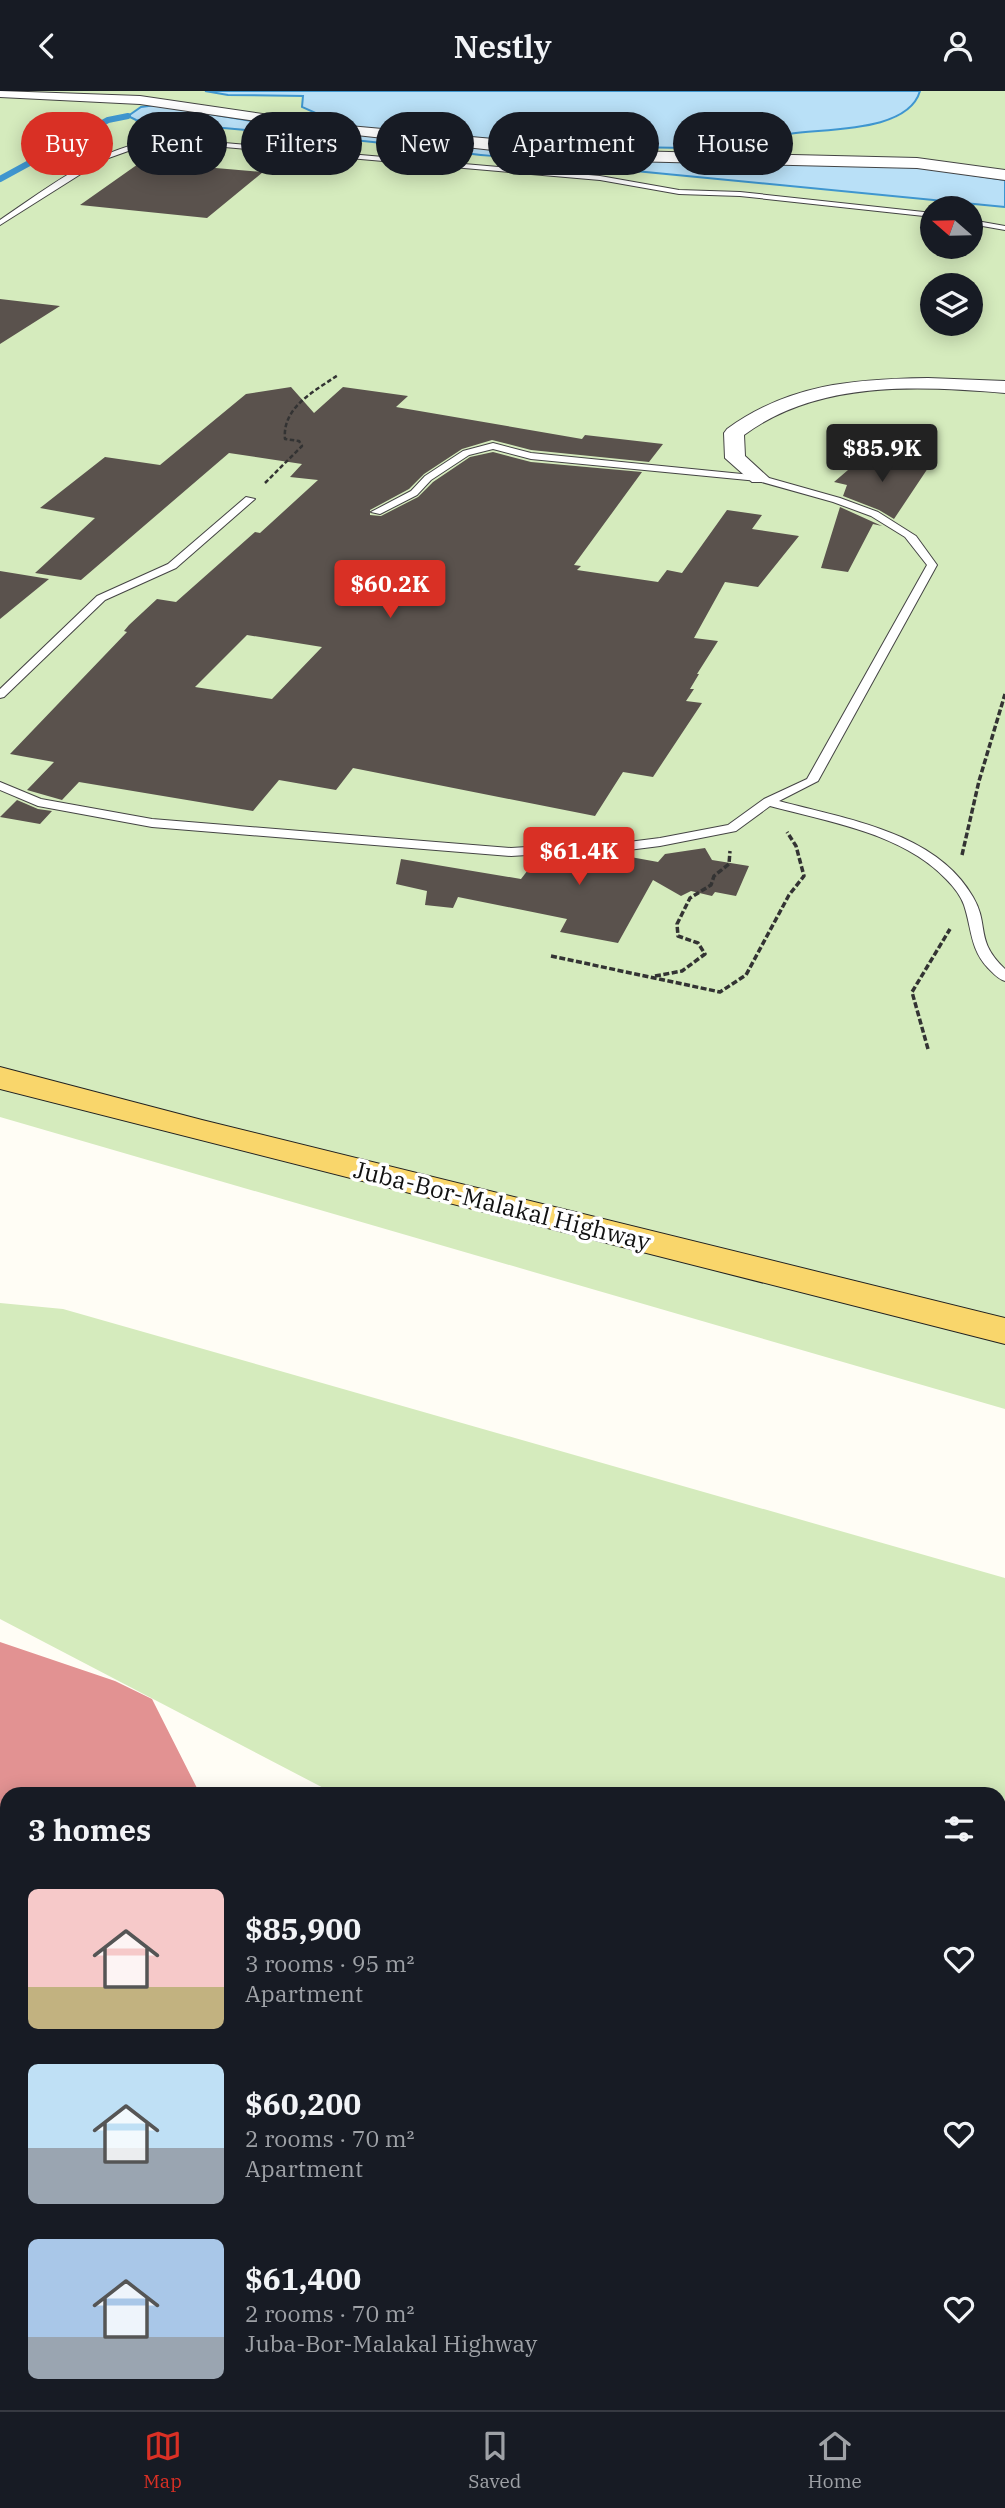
<!DOCTYPE html>
<meta charset="utf-8">
<style>
:root{--surface:#171b24;--page:#242831;--text:#f1f3f6;--muted:#9ea1a6;--line:#363941;--accent:#d93025}
body{margin:0;font-family:"IBM Plex Serif",serif;background:var(--page);color:var(--text);height:100vh;display:flex;flex-direction:column;font-size:26px;white-space:nowrap}
*{box-sizing:border-box;margin:0}
p{font-size:23px;color:var(--muted)}
.icon{flex:none;width:38px;height:38px;fill:none;stroke:currentColor;stroke-width:2;stroke-linecap:round;stroke-linejoin:round}
.map{position:relative;flex:1;overflow:hidden}
.details{position:absolute;left:0px;top:1696px;width:1006px;height:625px;display:flex;flex-direction:column;background:var(--surface);border-radius:21px 21px 0 0;box-shadow:0 4px 18px #0003}
.details>*{flex:none}
.top-card{position:absolute;left:21px;top:21px;width:964px;height:63px;display:flex;gap:14px}
.needle{width:46px;rotate:290deg}
.fabs{position:absolute;left:920px;top:105px;display:grid;gap:14px}
.fabs a{display:grid;place-items:center;width:63px;height:63px;border-radius:50%;background:var(--surface);box-shadow:0 4px 18px #0003;font-size:35px}
.price{position:absolute;translate:-50% -60px;padding:0 16px;border-radius:7px;background:var(--accent);color:#fff;font-size:23px;line-height:46px;filter:drop-shadow(0 2px 4px #0008)}
.price::after{content:'';position:absolute;left:50%;top:42px;width:21px;height:16px;margin-left:-10px;background:inherit;clip-path:polygon(0 0,100% 0,50% 100%)}
.price.active{background:#222;color:#fff}
ul{padding:0;list-style:none}
li{display:flex;align-items:center;gap:21px;height:175px;padding:0 28px}
li span{display:grid;place-items:center;flex:none;width:196px;height:140px;border-radius:10px;color:#555}
li>.icon{margin-inline-start:auto}
span .icon{width:84px;height:84px;fill:#fffc;stroke-width:1}
li b{font-size:30px}
h2{display:flex;justify-content:space-between;align-items:center;height:84px;padding:0 28px;font-size:30px}
.pill{padding:0 24px;border-radius:32px;background:var(--surface);box-shadow:0 4px 18px #0003;font-size:24px;line-height:63px}
.pill.active{background:var(--accent);color:#fff}
header{display:flex;justify-content:space-between;align-items:center;height:91px;padding:0 28px;background:var(--surface);font-size:32px;font-weight:600}
.tabs{display:flex;justify-content:space-around;align-items:center;height:98px;border-top:2px solid var(--line);background:var(--surface);font-size:19px;color:var(--muted)}
.tabs a{display:grid;justify-items:center;gap:4px}
.tabs .active{color:var(--accent)}
.map>svg:first-child{display:block}
</style>
<header><svg class="icon" aria-label="back" viewBox="0 0 24 24"><path d="M15 5l-7 7 7 7"/></svg>Nestly<svg class="icon" aria-label="person" viewBox="0 0 24 24"><circle cx="12" cy="8" r="4"/><path d="M4 21q1-7 8-7t8 7"/></svg></header>
<div class="map">
<svg width="1005" height="2319" viewBox="0 0 1005 2319">
<rect width="100%" height="100%" fill="#fffdf5"/>
<!-- green -->
<path fill="#d5ebbd" fill-rule="evenodd" d="M0 0H205L228 4 303 5 302 16 347 36 572 55 766 53C772 50 779 45 786 43 823 33 907 46 920 0H1005V1318L0 1026ZM933 117H971V156H933ZM933 194H971V233H933Z
M0 1212 63 1218 1005 1487V2051L999 2048V1703H335L0 1528Z"/>
<!-- water -->
<path fill="#b9e0f7" stroke="#3f96cf" stroke-width="2" d="M205 0H920C908 42 825 37 789 43 775 45 758 55 743 58L572 55 347 36 302 16 303 5 228 4Z
M156 14 281 35 533 61C520 71 463 62 444 59 342 46 238 39 136 29L128 25 141 16Z
M549 62 919 76 1005 89V116L553 72 538 67 540 64Z"/>
<g fill="none" stroke-linecap="round" stroke-linejoin="round">
<!-- stream -->
<path stroke="#3f96cf" stroke-width="6" d="M532 63 540 64
M0 88 108 29 128 25"/>
<!-- runway -->
<path fill="#e29292" fill-rule="evenodd" d="M0 1551 115 1590 152 1608 200 1703H7V1827L0 1825Z
M999 2036 1005 2039V2319H838L836 2314H999Z"/>
</g>
<!-- building -->
<path fill="#5a524d" fill-rule="evenodd" d="M191 69 204 76 263 81 207 127 80 114 141 71 183 74Z
M0 208 60 215 0 253Z
M291 296 314 322 343 296 408 305 396 316 582 348 585 344 663 353 649 371 531 359 492 349 462 358 424 383 409 398 370 419V424L381 425 418 406 433 391 470 366 493 361 531 371 642 381 574 474 581 475 577 479 658 491 667 479 682 482 727 419 762 424 752 438 799 445 758 496 725 491 694 547 718 550 697 583H699L690 598H694L686 610 702 612 653 686 623 681 595 725 353 677 336 699 279 689 253 720 79 691 62 709 27 699 54 671 10 663 127 541 124 540 129 534 157 508 176 511 255 441 260 442 318 389 290 386 302 373 229 362 81 489 35 482 95 427 40 417 105 366 160 374 246 303ZM247 544 322 556 272 608 195 596Z
M862 367 891 373 894 369 930 374 894 428 879 419 843 405 847 394 834 391Z
M840 416 882 435 873 433 848 481 821 477Z
M0 480 49 488 0 528Z
M17 709 38 718 52 720 40 733 0 726Z
M705 757 712 769 749 775 736 805 715 801 712 805 691 800 681 805 653 789 618 852 560 841 567 828 458 806 453 817 425 814 427 800 396 793 401 768 521 788 538 766 581 768 614 763 658 771 665 763Z"/>
<g fill="none" stroke-linecap="round" stroke-linejoin="round">
<defs>
<path id="lane" d="M167 47 600 85 679 99 740 101 933 122V126L740 105 679 103 600 89 167 51 145 54 103 69 0 134V129C53 93 102 54 167 47Z
M971 129 1005 135V139L971 133Z
M493 352 531 362 762 385 840 407 878 421 916 445 937 474 818 690 779 710C846 728 936 741 973 806 990 835 974 849 1005 878V890C998 888 994 883 988 877 970 858 972 838 964 814 961 805 953 795 946 788 902 742 829 731 770 715L736 740 660 755 581 765 543 763 511 765 152 736 38 715 0 699V691L41 708 152 728 511 757 543 755 581 757 660 747 728 734 764 708 807 688 927 474 905 446 871 425 833 411 758 390 531 368 493 358 469 364 431 389 417 404 380 423 371 421 411 400 425 385 463 360Z
M246 406 255 408 176 477 105 509 4 606 0 607V598L97 505 168 473Z"/>
<path id="street" d="M0 0 140 5 338 34 627 60 917 67 1005 79V89L917 77 627 70 502 60 338 42 140 13 0 6Z
M928 287 1005 290V302C917 295 818 289 744 344L745 365 769 387 766 391H752L725 367 724 342 727 338C789 293 854 288 928 287Z"/>
<path id="primary" d="M0 976 202 1029 1005 1227V1253L0 998Z"/>
</defs>
<!-- lane casing -->
<use href="#lane" stroke="#444" stroke-width="2"/>
<!-- street casing -->
<use href="#street" stroke="#444" stroke-width="2"/>
<!-- primary casing -->
<use href="#primary" stroke="#222" stroke-width="2"/>
<!-- path-far1 -->
<path stroke="#333" stroke-width="2.5" stroke-dasharray="4.5 2.5" stroke-linecap="butt" d="M265 392 302 355 299 350 285 348C282 316 315 300 338 284"/>
<!-- path -->
<path stroke="#333" stroke-width="3.5" stroke-dasharray="6 2.5" stroke-linecap="butt" d="M962 764 979 690 1005 603
M551 865 720 901 746 884 789 804 804 785 796 755 787 741
M655 885 682 880 705 863 698 852 678 845 677 833 690 807 711 794 714 785 729 773 730 760
M928 958 912 901 950 838"/>
<!-- lane -->
<use href="#lane" fill="#fff" fill-rule="evenodd"/>
<!-- street -->
<use href="#street" fill="#fff" fill-rule="evenodd"/>
<!-- primary -->
<use href="#primary" fill="#f9d66b" fill-rule="evenodd"/>
</g>
<g text-anchor="middle" stroke-width="7" stroke-linejoin="round" paint-order="stroke">
<!-- street labels -->
<g font-size="24" fill="#111" stroke="#fff">
<text transform="translate(502 1115) rotate(14)" y="8">Juba-Bor-Malakal Highway</text>
</g>
</g>
</svg>
<div class="fabs">
<a><svg class="needle" viewBox="-14 -14 28 28"><path d="M0-13l5 13h-10z" fill="#e53935"/><path d="M0 13l5-13h-10z" fill="#9ea1a6"/></svg></a>
<a><svg class="icon" aria-label="layers" viewBox="0 0 24 24"><path d="M12 4l9 5-9 5-9-5zM3 14l9 5 9-5"/></svg></a>
</div>
<b class="price active" style="left:882px;top:393px">$85.9K</b>
<b class="price" style="left:390px;top:529px">$60.2K</b>
<b class="price" style="left:579px;top:796px">$61.4K</b>
<div class="top-card">
<a class="pill active">Buy</a>
<a class="pill">Rent</a>
<a class="pill">Filters</a>
<a class="pill">New</a>
<a class="pill">Apartment</a>
<a class="pill">House</a>
</div>
<section class="details">
<h2>3 homes<svg class="icon" aria-label="filters" viewBox="0 0 24 24"><path d="M4 7h16M4 17h16"/><circle cx="9" cy="7" r="2"/><circle cx="15" cy="17" r="2"/></svg></h2>
<ul>
<li><span style="background:linear-gradient(#f6c9c9 70%,#c2b280 0)"><svg class="icon" aria-label="home" viewBox="0 0 24 24"><path d="M3 11l9-7 9 7M6 9v11h12V9"/></svg></span><div><b>$85,900</b><p>3 rooms · 95 m²</p><p>Apartment</p></div><svg class="icon" aria-label="heart" viewBox="0 0 24 24"><path d="M12 20l-8-8c-3-5 5-10 8-4 3-6 11-1 8 4z"/></svg></li>
<li><span style="background:linear-gradient(#bfe0f5 60%,#9aa5b1 0)"><svg class="icon" aria-label="home" viewBox="0 0 24 24"><path d="M3 11l9-7 9 7M6 9v11h12V9"/></svg></span><div><b>$60,200</b><p>2 rooms · 70 m²</p><p>Apartment</p></div><svg class="icon" aria-label="heart" viewBox="0 0 24 24"><path d="M12 20l-8-8c-3-5 5-10 8-4 3-6 11-1 8 4z"/></svg></li>
<li><span style="background:linear-gradient(#a9c7e8 70%,#9aa5b1 0)"><svg class="icon" aria-label="home" viewBox="0 0 24 24"><path d="M3 11l9-7 9 7M6 9v11h12V9"/></svg></span><div><b>$61,400</b><p>2 rooms · 70 m²</p><p>Juba-Bor-Malakal Highway</p></div><svg class="icon" aria-label="heart" viewBox="0 0 24 24"><path d="M12 20l-8-8c-3-5 5-10 8-4 3-6 11-1 8 4z"/></svg></li>
</ul>
</section>
</div>
<nav class="tabs">
<a class="active"><svg class="icon" aria-label="map" viewBox="0 0 24 24"><path d="M3 6l6-2 6 2 6-2v14l-6 2-6-2-6 2zM9 4v14M15 6v14"/></svg>Map</a>
<a><svg class="icon" aria-label="saved" viewBox="0 0 24 24"><path d="M7 4h10v16l-5-4-5 4z"/></svg>Saved</a>
<a><svg class="icon" aria-label="home" viewBox="0 0 24 24"><path d="M3 11l9-7 9 7M6 9v11h12V9"/></svg>Home</a>
</nav>
